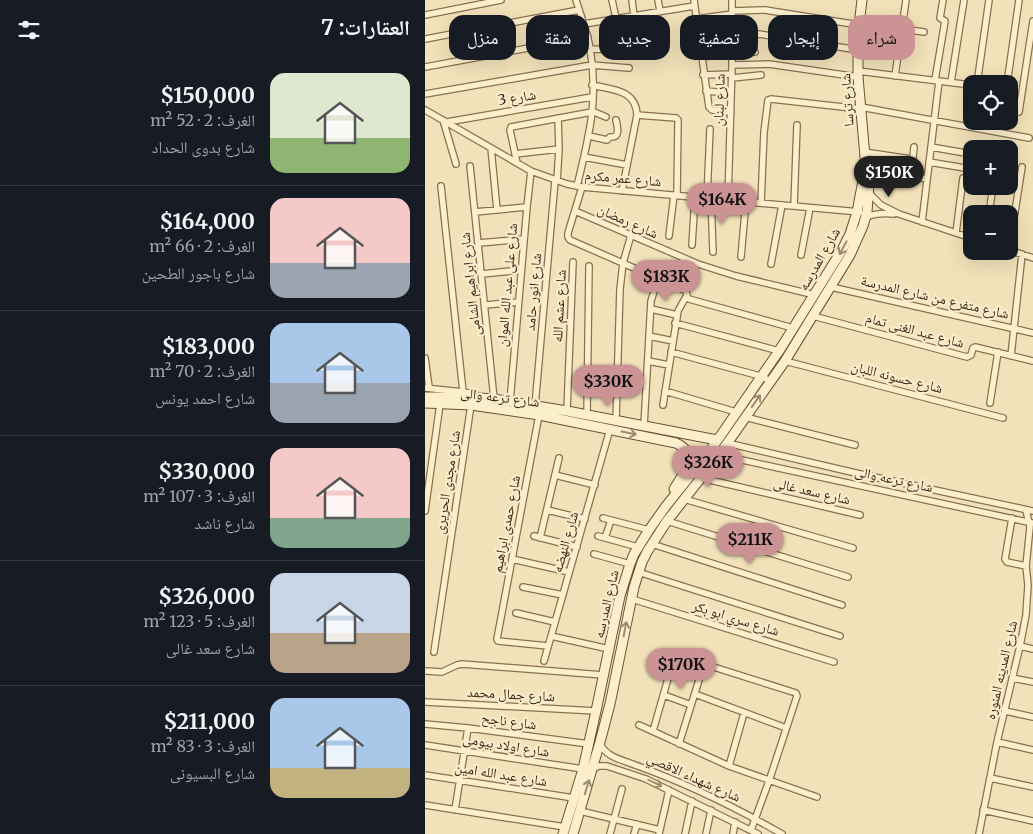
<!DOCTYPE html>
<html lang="ar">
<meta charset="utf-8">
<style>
:root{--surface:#171b24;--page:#242831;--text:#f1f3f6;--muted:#9ea1a6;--line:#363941;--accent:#cc9394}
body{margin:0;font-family:Merriweather,"Noto Naskh Arabic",serif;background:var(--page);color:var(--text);direction:rtl;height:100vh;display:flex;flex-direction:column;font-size:19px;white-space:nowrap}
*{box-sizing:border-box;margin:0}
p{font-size:16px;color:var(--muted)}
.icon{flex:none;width:28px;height:28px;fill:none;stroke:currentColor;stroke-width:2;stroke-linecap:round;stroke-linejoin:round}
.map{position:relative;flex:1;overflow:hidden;direction:ltr}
.side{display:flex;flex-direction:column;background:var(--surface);width:425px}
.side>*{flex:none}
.banner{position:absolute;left:15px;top:15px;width:475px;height:45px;direction:rtl;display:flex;gap:10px}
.buttons{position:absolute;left:538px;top:75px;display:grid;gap:10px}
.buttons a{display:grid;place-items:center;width:55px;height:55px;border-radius:10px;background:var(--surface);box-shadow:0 5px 20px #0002;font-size:25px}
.price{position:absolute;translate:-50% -42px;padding:0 11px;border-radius:18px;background:var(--accent);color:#111;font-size:16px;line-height:32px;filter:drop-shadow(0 1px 2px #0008)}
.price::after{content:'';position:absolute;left:50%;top:30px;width:15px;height:11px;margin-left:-8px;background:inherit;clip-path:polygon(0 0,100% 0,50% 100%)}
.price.active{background:#222;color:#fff}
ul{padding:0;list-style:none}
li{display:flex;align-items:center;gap:15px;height:125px;padding:0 15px}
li+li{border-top:1px solid var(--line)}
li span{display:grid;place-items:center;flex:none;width:140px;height:100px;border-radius:15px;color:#555}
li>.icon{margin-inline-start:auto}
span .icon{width:60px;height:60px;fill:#fffc;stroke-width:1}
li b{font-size:21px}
h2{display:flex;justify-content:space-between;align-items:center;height:60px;padding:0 15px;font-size:21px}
.chip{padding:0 18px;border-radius:15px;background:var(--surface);box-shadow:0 5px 20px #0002;font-size:18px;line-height:45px}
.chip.active{background:var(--accent);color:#111}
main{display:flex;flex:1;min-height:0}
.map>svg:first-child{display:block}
</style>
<main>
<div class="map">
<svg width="608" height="834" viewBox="0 0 608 834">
<rect width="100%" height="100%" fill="#f2e2b9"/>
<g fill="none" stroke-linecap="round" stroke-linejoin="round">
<defs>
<path id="minor" d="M151 0C156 16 162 32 165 48 170 77 169 109 163 137 160 153 156 170 152 186
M187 0 191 18
M207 0 209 16
M233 0 235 11
M269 0 284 107 287 110 306 112
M307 11 340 10 434 25
M0 15 76 0
M271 19 307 14
M434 23 499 32
M159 24 269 6
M307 38 320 35 334 34 433 50
M0 39 154 10
M275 46 307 40
M165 49 206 50
M307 55 330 52
M276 57 307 53
M307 65 344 64 433 77
M0 67 163 37
M433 71 546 85
M278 75 307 74
M470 76 481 0
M307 78 336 75
M510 80 520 21 515 18 518 0
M526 82 539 0
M552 84 564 0
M582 84 594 0
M167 85C187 90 211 89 212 115L197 191
M281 91 306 93
M0 94 167 65 204 68
M436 107 604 138
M0 110 106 171 142 184 157 187 435 212
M167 111 181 117
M594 112 608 21
M212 115 251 118 253 120 252 195
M18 120 31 164
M22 122 167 97
M164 136 182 140 185 137C195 138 193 128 191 120
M506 147 546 154
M66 148 72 210
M439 152 486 159 488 157 489 147
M90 154 134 149
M159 157 202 165
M584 161 586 162
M504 162 540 168
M92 163 85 130 86 127 167 112
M45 166 69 399 66 398
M441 168 502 179
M132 181 134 149 133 118
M16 186 38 392
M157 187 143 233V237L145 240 257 289 261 291 262 297 264 299 368 328
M444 193 456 205 474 214 546 238
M282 198 285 129
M286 198 288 252
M303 200 307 65V0
M336 203 339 132 343 100 346 99 436 109
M369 206 372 125
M150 211 273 264 311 276 390 295
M50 212 102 207
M564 214 568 186
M441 217C451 213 459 213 469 214
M497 222 514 81
M531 233 538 178
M244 236 249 195
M54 243 99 239
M267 245 270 197
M584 250 597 167
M584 250 608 258
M376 255 385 208
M316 257 321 201
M346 264 357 205
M57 274 96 270
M406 287 608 333
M60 305 93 302
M226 309 252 315
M388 316 542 357 546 355 548 348 550 347 608 361
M250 323 354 351
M224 336 248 341
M246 352 335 376 346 381
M586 356 597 254
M0 358 4 387
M223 361 244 365
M360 361 578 418
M0 388 38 392 50 394
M240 391 311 412
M85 402 102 207 106 171
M565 403 573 352
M238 405 253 311 262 295
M110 406 130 181
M142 411 148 262
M114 415 72 639 73 641 123 646
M162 415 164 266
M320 417 430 445
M191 421 195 289 198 263 206 235
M219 426 226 301 233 279
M302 443 435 474 608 511
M294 455 607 523
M130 475 170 485
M276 478 435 515
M259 499 428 548
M122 510 160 519
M0 511 15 404
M178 518 224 530
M587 518 580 559 582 562 601 566
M242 521 423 577
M109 536 152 547
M173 536 213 547
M115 538 134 458
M180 538 186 520
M227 544 417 605
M169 554 205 564
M87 559 144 572
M213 572 415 636
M98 587 138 595
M207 599 409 662
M91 613 130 622
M126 636 184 649
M595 646 608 649
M9 652 46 405
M119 661 185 429
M0 671 17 672 32 665 37 664 178 675
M587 678 608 682
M270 694 361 728
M239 695 266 705
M0 702 171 711
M580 711 608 717
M0 724 43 728 164 744
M214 725 304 766 392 797
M228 731 248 661 251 658 279 664 371 693 372 696 344 781 326 830
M572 742 608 750
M175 743C180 757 198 760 210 765 261 783 310 807 357 834
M254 744 279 664
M0 745 158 769
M304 766 319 713
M167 769 174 766H182L221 779 333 834
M0 775 149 798
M565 778 608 787
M0 805 140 827
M30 810 43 728
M558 810 608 821
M155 811 235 830
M185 834 197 789
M209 834 212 824
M234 834 244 790
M260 834 267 801
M281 834 286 810
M308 834 310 822
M554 834 572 742 595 646 601 615 603 585 601 566 605 527 601 510"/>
<path id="secondary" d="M0 397H40L69 399 142 411 292 440
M0 403 46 405 114 415 251 443C275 454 258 474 249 489
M138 834 158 769 171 711 195 596 205 564 209 554 224 530 241 506 285 451 354 351 417 250 425 234 432 212 440 170
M148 834 175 742 185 704 209 587 217 562 222 552 242 521 294 455 360 361 425 255 438 226 442 212 444 184 441 168 433 77V50L434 25 437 0"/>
</defs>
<!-- minor casing -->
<use href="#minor" stroke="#897052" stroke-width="8"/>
<!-- secondary casing -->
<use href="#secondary" stroke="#6b5136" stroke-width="11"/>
<!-- minor -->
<use href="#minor" stroke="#fcefcc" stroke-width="5.5"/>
<!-- secondary -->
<use href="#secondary" stroke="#fcefcc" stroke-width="9"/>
</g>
<!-- one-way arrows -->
<defs><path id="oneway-shaft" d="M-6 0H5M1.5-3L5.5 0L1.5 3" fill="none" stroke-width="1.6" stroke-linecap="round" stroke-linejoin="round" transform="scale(1.25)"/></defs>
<g stroke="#9a8c72">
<use href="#oneway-shaft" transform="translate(418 248) rotate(118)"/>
<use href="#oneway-shaft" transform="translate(331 401) rotate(-55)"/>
<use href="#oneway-shaft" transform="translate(204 433) rotate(11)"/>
<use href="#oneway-shaft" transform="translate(200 629) rotate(-79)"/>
<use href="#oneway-shaft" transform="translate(230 783) rotate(25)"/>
<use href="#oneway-shaft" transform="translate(162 787) rotate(-73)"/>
</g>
<g text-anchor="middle" stroke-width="4.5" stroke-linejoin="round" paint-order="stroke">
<!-- street labels -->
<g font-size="14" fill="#372819" stroke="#f9ecc9">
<text transform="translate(92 97) rotate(-9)" y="5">شارع 3</text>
<text transform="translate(294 100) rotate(-88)" y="5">شارع لبنان</text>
<text transform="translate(422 100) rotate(-94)" y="5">شارع ترسا</text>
<text transform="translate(198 178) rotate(5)" y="5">شارع عمر مكرم</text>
<text transform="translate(203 221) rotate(24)" y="5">شارع رمضان</text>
<text transform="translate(394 259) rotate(-60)" y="5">شارع المدرسه</text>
<text transform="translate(45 284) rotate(-96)" y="5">شارع ابراهيم الشامى</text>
<text transform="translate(82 285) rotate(-85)" y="5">شارع على عبد الله الموان</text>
<text transform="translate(108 292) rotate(-85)" y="5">شارع انور حامد</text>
<text transform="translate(510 297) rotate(13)" y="5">شارع متفرع من شارع المدرسة</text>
<text transform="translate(134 306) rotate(-87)" y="5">شارع عشم الله</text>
<text transform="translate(490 330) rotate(15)" y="5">شارع عبد الغنى تمام</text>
<text transform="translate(472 377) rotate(14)" y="5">شارع حسونه اللبان</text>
<text transform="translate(75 397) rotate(7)" y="5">شارع ترعه والى</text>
<text transform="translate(469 479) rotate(12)" y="5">شارع ترعه والى</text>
<text transform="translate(22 482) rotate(-81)" y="5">شارع مجدى الحريرى</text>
<text transform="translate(387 491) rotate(13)" y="5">شارع سعد غالى</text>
<text transform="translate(81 524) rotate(-79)" y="5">شارع حمدى ابراهيم</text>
<text transform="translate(140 542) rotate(-74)" y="5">شارع النهضه</text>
<text transform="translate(181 604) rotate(-77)" y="5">شارع المدرسه</text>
<text transform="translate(311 618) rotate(17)" y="5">شارع سري ابو بكر</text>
<text transform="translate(576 670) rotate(-77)" y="5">شارع المدينه المنوره</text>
<text transform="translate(86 694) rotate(3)" y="5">شارع جمال محمد</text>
<text transform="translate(84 721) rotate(7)" y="5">شارع ناجح</text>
<text transform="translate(81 745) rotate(9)" y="5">شارع اولاد بيومى</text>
<text transform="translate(76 774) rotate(9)" y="5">شارع عبد الله امين</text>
<text transform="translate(269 777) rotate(24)" y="5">شارع شهداء الاقصي</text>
</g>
</g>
</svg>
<div class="buttons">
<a><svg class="icon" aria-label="locate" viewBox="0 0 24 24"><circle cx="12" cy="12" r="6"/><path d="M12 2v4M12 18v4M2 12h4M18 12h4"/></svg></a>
<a>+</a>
<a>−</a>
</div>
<b class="price active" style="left:464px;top:198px">$150K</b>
<b class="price" style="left:297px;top:225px">$164K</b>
<b class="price" style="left:241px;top:302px">$183K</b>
<b class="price" style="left:183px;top:407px">$330K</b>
<b class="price" style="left:283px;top:488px">$326K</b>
<b class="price" style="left:325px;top:565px">$211K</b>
<b class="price" style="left:256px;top:690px">$170K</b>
<div class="banner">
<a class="chip active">شراء</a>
<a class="chip">إيجار</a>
<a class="chip">تصفية</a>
<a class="chip">جديد</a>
<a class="chip">شقة</a>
<a class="chip">منزل</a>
</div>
</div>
<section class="side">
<h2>العقارات: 7<svg class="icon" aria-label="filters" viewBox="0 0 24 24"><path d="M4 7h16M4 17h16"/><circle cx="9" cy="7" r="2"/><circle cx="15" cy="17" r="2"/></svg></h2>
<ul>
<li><span style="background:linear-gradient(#dfe7d0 65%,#8fb573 0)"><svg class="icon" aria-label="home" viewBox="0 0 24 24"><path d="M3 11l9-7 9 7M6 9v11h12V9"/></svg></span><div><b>$150,000</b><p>الغرف: 2 · 52 m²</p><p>شارع بدوى الحداد</p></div></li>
<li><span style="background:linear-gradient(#f6c9c9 65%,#9aa5b1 0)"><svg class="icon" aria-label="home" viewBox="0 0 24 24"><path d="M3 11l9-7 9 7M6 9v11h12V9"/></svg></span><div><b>$164,000</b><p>الغرف: 2 · 66 m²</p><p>شارع باجور الطحين</p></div></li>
<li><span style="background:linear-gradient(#a9c7e8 60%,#9aa5b1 0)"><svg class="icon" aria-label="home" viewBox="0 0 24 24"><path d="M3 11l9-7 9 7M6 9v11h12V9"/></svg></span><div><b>$183,000</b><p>الغرف: 2 · 70 m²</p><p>شارع احمد يونس</p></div></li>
<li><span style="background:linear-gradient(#f6c9c9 70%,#7fa58c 0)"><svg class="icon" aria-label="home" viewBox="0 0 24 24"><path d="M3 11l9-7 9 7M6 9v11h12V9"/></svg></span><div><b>$330,000</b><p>الغرف: 3 · 107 m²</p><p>شارع ناشد</p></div></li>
<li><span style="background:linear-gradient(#c9d6e8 60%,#b9a48a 0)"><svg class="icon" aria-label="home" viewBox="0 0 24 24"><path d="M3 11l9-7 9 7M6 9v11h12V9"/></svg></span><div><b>$326,000</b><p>الغرف: 5 · 123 m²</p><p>شارع سعد غالى</p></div></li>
<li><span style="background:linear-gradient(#a9c7e8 70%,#c2b280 0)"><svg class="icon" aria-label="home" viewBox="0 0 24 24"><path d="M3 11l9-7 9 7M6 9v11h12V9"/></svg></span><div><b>$211,000</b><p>الغرف: 3 · 83 m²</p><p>شارع البسيونى</p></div></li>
</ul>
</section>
</main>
